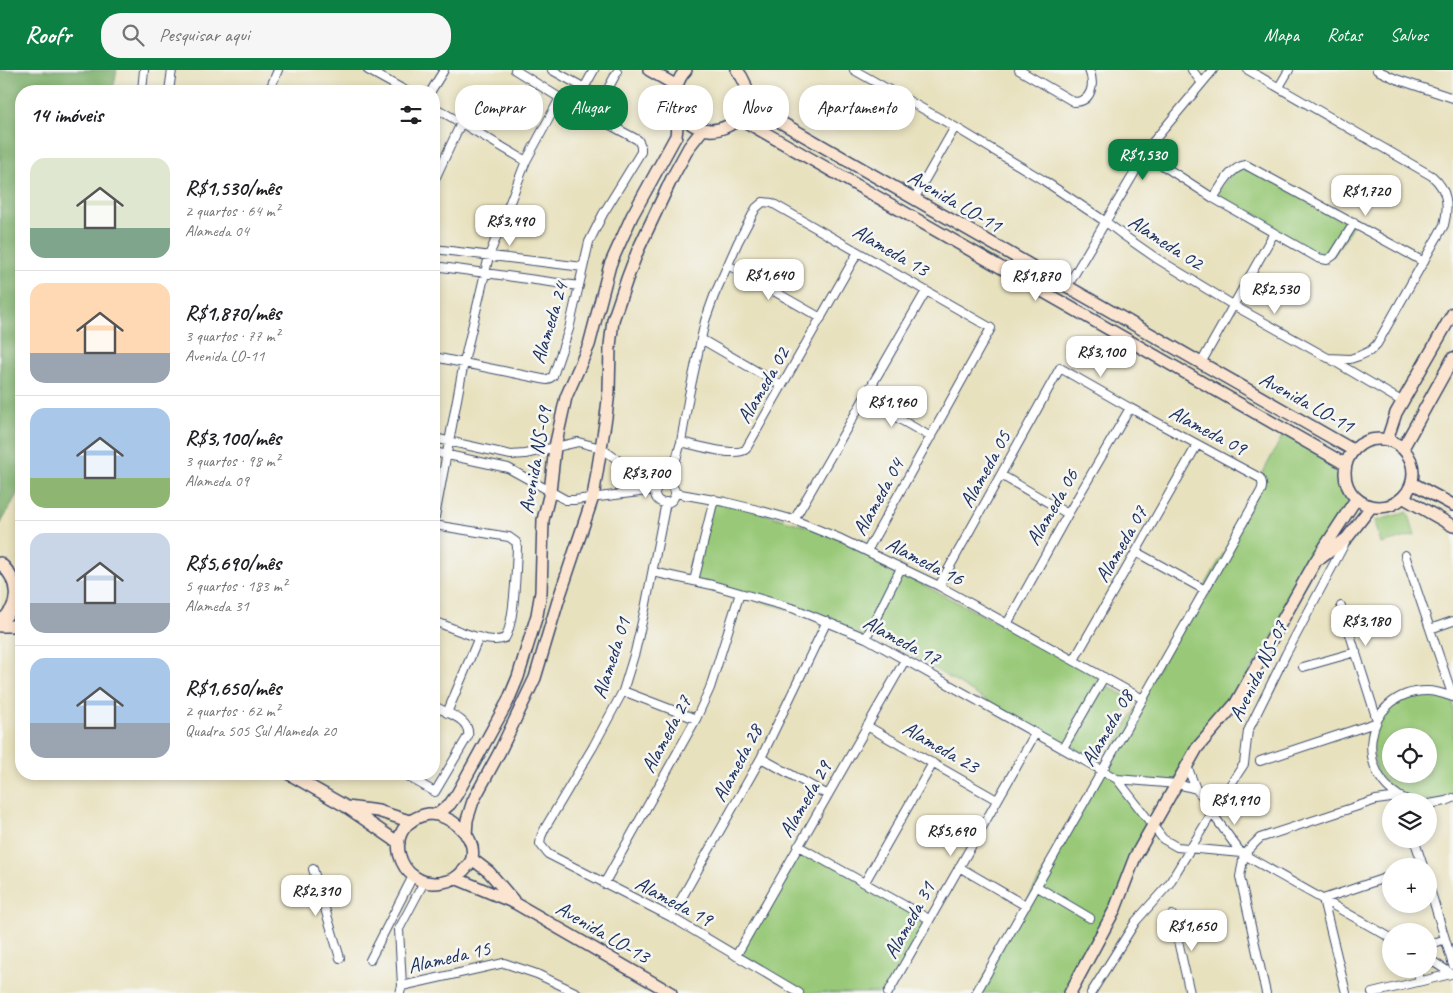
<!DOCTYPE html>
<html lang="pt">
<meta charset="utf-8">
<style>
:root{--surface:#fff;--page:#f6f6f6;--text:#202124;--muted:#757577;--line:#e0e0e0;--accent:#0b8043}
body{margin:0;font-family:Caveat,sans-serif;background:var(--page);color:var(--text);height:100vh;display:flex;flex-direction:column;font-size:19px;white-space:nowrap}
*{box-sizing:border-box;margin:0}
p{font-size:16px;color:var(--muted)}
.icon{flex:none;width:28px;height:28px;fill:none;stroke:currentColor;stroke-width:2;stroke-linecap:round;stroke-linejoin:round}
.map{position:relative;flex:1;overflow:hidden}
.side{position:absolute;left:15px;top:15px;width:425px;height:695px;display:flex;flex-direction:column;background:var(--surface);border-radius:20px;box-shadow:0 2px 8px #0003}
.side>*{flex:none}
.hud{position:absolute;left:455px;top:15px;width:475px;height:45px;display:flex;gap:10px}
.controls{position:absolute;left:1382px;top:658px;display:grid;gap:10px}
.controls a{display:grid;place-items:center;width:55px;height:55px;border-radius:50%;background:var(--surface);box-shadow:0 2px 8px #0003;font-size:25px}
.price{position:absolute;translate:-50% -42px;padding:0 11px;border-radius:10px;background:#fff;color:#222;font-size:16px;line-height:32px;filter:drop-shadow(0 1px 2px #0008)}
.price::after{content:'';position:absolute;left:50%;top:30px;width:15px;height:11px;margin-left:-8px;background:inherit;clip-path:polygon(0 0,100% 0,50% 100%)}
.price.on{background:var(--accent);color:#fff}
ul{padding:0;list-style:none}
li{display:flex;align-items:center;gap:15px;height:125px;padding:0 15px}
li+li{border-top:1px solid var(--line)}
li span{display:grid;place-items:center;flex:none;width:140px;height:100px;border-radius:15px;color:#555}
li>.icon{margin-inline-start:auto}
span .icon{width:60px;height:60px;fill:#fffc;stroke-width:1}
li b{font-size:21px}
h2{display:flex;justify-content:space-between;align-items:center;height:60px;padding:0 15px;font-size:21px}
.chip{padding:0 18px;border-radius:20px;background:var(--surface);box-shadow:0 2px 8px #0003;font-size:18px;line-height:45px}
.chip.on{background:var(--accent);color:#fff}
header{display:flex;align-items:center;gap:30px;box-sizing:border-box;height:70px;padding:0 25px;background:var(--accent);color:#fff}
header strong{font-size:24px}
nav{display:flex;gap:28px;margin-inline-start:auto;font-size:18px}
.search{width:350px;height:45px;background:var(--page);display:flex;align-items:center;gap:12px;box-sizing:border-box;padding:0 18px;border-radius:20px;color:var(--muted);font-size:19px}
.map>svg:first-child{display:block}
</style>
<header>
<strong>Roofr</strong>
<div class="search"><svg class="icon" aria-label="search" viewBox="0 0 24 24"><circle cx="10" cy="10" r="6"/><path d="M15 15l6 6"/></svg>Pesquisar aqui</div>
<nav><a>Mapa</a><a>Rotas</a><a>Salvos</a></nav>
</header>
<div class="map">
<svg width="1453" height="923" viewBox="0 0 1453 923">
<rect width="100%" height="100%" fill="#f6f6f2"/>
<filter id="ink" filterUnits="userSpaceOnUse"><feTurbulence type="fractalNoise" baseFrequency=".02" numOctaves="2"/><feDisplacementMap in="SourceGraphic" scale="10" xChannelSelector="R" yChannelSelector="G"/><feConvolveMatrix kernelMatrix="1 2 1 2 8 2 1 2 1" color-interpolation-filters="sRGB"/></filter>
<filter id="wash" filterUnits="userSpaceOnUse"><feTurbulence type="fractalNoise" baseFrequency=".0096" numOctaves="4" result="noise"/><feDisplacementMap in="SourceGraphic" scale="20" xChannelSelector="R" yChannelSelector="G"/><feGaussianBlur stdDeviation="1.12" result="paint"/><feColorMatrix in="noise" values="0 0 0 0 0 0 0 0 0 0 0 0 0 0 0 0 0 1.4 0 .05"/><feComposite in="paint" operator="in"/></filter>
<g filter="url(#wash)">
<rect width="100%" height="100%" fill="#e8e1be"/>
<!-- green -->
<path fill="#99c978" stroke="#5a7c6b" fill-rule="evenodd" d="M1237 97H1251L1354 153 1334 185 1323 190 1213 128Z
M1286 359 1345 394 1348 419 1356 429 1273 566 1177 714 1118 709 1153 756 1073 923H975L1262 415 1260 408Z
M714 429 822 461 901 498 902 504 1104 607 1101 612 1131 629 1095 689 1066 674 1063 678 904 580 869 563 866 568 827 551 694 511Z
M1408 442 1415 465 1381 474 1375 451Z
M1416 622 1453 627V727L1429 731H1411L1399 727 1376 702 1371 665 1384 640ZM1391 666H1429V704H1391Z
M798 776 929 849 888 923H799L736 886Z"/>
<!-- forest -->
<path fill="#7aad68" stroke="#4a6e63" d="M0 0H117L113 21H21V417L0 455Z"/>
</g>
<g filter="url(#ink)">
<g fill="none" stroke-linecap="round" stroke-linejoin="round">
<defs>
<path id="street" d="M368 0 406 21
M552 0 601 27 604 26 617 2
M854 0 955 57 1043 110 1106 152 1123 165 1156 188 1233 235 1328 288 1350 289 1359 286 1370 281 1377 274 1444 155C1449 136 1448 120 1432 106L1248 0
M1019 0 1074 32C1092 32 1095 14 1089 0
M1192 0 1202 13
M1377 0 1396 9 1453 28
M1279 17 1289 0
M584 18 594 0
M142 21 144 0
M169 21 172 0
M269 21 278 0
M431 21 444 0
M434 37 526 91
M1145 84 1213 128 1318 188 1327 190 1334 185 1354 153
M434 111 461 53
M1213 128C1222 116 1230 97 1246 95L1424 192
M914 129 955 57
M434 179 583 197
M728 195 821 248
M434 196 579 216
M1067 217 1152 73 1213 0
M701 269 782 316
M434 287 547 310 553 306 569 259 589 172 603 144 641 82V76L638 70 560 28 515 0
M1332 290 1403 332
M1201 293 1274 163
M864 329 931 367
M434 368 511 385 525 384 578 372 601 378 657 418
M681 372C695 375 736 388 746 379L858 182
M434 382 508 398 566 430H574L656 420
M1001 405 1068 444
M655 423a10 10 0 1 1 20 0a10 10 0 1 1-20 0Z
M669 414 681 372 689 325 705 251 714 226 738 172 756 138 763 132 772 133 991 258 867 481
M675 423 725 432 762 441 794 450 841 469 939 516 1143 629
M666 432 645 539 635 582 623 621 593 677 545 758 541 767 540 774 548 784 671 847 799 923
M794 450 926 221
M434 452 464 292 489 186 526 91 560 28
M434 455 509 467 516 472 517 477C516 497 515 553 505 568 489 576 450 557 434 551
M1136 482 1205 520
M1405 485 1453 627
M653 502 712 515 795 539 866 568 1117 709 1163 769 1177 777 1241 783
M694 511 714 429
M939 516 1060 298 1130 338 1260 408C1263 413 1263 416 1261 421L976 923
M1341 536 1377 650
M1007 554 1068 444 1130 338
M1430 559 1453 551
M866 568 901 498
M1074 590 1197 375
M1303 597 1356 582
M623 621 696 649
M447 643 479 567
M867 656 997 730
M1063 678 1104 607
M761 688 828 725
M1260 691 1375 653
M1187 696 1196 719 1203 727 1212 743 1241 783 1391 868
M403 704 435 722 468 666C471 649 446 643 434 636
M1117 709 1177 714 1196 719
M1409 731C1351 708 1362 621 1427 621 1436 621 1444 624 1453 627
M1429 734 1446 731 1453 728
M1414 769 1423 796
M798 776 929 849
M959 797 1026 836
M313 799 340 888
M865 812 933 693
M604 814 696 649 710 618 740 523
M1036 816 1090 848
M1429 816 1453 895
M1172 845 1190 923
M671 847 761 688 827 551
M1429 875 1445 869
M736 886 905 590
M1429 889 1452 904
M370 890 413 806
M1417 899 1420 911
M402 916 504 893 537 904 577 923
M400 923 402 916 399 859 424 812
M888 923 1035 664
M1091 923 1136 851 1169 814 1212 743 1244 694 1248 661 1286 584 1346 471
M1266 923 1240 807 1244 784 1260 768 1376 730 1399 727
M1346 923 1323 829 1391 806
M1372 923 1451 904"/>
<path id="secondary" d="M649 0 677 16
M686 0C678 8 674 21 677 32 694 89 776 49 737 0
M747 33 1353 380
M739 48 1345 394
M1345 403a34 34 0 1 1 68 0a34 34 0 1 1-68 0Z
M1387 370 1396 343 1453 243
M1403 378 1453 288
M1412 413 1453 435
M1404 428 1453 456
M1321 488 1347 468 1371 437
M0 493C19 510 22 536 0 551
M0 556H14L21 558
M289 704 345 736 399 773
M347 737 378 741 409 751
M429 744C449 744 477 765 472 788 471 793 466 798 463 801 458 807 451 811 443 812 398 822 377 753 429 744Z
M438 744 450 734 457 724 508 631 518 607 537 545 541 522 543 450 550 422 555 377 566 327 589 275 610 195 632 146 676 66 679 40
M466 765 467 750 473 731 499 683 535 608 558 531 593 427 606 347 609 321 610 276 613 250 627 209 638 180 672 108 689 77 703 59
M472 789 489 802 513 830
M455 808 515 833 671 923
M1070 923 1115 839 1135 787 1197 678 1236 633 1315 492 1356 429"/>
</defs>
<!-- street casing -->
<use href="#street" stroke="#3a4a6c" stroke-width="10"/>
<!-- secondary casing -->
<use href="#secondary" stroke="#3a4a6c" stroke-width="14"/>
<!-- street -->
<use href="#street" stroke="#fff" stroke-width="8"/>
<!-- secondary -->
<use href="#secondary" stroke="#fce5d0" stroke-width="11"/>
</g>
</g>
<g text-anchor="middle" stroke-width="5" stroke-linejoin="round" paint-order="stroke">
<!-- street labels -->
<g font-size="21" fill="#1b2f5e" stroke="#f6f6f2">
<text transform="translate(955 131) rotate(30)" y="7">Avenida LO-11</text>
<text transform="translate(1166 172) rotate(33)" y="7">Alameda 02</text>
<text transform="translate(891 180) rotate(30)" y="7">Alameda 13</text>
<text transform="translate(549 253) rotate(-73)" y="7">Alameda 24</text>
<text transform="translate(763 315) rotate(-60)" y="7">Alameda 02</text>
<text transform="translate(1307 332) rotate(29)" y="7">Avenida LO-11</text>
<text transform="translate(1208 360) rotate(28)" y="7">Alameda 09</text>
<text transform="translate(535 390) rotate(-80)" y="7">Avenida NS-09</text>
<text transform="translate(985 399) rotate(-61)" y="7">Alameda 05</text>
<text transform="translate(878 427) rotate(-61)" y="7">Alameda 04</text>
<text transform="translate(1052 437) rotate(-60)" y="7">Alameda 06</text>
<text transform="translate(1121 474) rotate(-60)" y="7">Alameda 07</text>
<text transform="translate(925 491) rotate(27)" y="7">Alameda 16</text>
<text transform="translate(902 570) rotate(28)" y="7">Alameda 17</text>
<text transform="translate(611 588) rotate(-72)" y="7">Alameda 01</text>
<text transform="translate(1258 601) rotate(-64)" y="7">Avenida NS-07</text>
<text transform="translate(1107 658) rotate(-60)" y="7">Alameda 08</text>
<text transform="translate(666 664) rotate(-62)" y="7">Alameda 27</text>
<text transform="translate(941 677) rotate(30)" y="7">Alameda 23</text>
<text transform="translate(737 693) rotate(-62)" y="7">Alameda 28</text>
<text transform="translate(805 729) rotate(-60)" y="7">Alameda 29</text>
<text transform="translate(674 831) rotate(28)" y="7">Alameda 19</text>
<text transform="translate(909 850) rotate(-61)" y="7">Alameda 31</text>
<text transform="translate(603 862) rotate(30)" y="7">Avenida LO-13</text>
<text transform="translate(449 887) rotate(-13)" y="7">Alameda 15</text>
</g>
</g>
</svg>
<div class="controls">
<a><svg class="icon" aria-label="locate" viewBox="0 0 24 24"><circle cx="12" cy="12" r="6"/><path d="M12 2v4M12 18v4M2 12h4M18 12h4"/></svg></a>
<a><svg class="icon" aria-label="layers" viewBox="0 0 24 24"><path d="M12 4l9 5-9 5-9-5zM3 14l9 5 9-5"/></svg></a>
<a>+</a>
<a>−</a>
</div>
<b class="price on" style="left:1143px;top:111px">R$1,530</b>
<b class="price" style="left:1366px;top:147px">R$1,720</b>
<b class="price" style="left:510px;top:177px">R$3,490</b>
<b class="price" style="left:769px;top:231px">R$1,640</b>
<b class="price" style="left:1036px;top:232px">R$1,870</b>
<b class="price" style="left:1275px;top:245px">R$2,530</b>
<b class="price" style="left:1101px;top:308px">R$3,100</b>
<b class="price" style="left:892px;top:358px">R$1,960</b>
<b class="price" style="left:646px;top:429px">R$3,700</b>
<b class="price" style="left:1366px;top:577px">R$3,180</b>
<b class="price" style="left:1235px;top:756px">R$1,910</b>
<b class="price" style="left:951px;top:787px">R$5,690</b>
<b class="price" style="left:316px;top:847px">R$2,310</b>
<b class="price" style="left:1192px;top:882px">R$1,650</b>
<div class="hud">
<a class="chip">Comprar</a>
<a class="chip on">Alugar</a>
<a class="chip">Filtros</a>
<a class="chip">Novo</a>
<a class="chip">Apartamento</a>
</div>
<section class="side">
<h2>14 imóveis<svg class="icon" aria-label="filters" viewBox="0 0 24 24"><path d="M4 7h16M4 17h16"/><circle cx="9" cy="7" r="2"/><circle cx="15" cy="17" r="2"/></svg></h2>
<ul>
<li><span style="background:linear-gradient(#dfe7d0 70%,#7fa58c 0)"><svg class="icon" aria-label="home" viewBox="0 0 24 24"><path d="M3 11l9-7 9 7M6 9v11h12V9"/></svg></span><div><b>R$1,530/mês</b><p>2 quartos · 64 m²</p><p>Alameda 04</p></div></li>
<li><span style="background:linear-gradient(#ffd9b3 70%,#9aa5b1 0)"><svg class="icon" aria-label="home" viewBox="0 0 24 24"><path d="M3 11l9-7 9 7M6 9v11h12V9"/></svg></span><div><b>R$1,870/mês</b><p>3 quartos · 77 m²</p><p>Avenida LO-11</p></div></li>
<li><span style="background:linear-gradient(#a9c7e8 70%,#8fb573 0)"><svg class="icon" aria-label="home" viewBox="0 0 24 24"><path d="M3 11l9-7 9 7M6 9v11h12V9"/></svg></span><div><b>R$3,100/mês</b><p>3 quartos · 98 m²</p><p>Alameda 09</p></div></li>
<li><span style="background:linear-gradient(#c9d6e8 70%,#9aa5b1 0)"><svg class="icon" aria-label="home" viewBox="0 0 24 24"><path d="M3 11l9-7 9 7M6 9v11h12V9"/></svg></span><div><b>R$5,690/mês</b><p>5 quartos · 183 m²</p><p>Alameda 31</p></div></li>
<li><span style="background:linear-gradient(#a9c7e8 65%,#9aa5b1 0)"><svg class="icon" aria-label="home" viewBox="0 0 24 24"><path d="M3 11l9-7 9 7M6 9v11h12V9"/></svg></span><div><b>R$1,650/mês</b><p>2 quartos · 62 m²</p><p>Quadra 505 Sul Alameda 20</p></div></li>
</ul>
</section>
</div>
